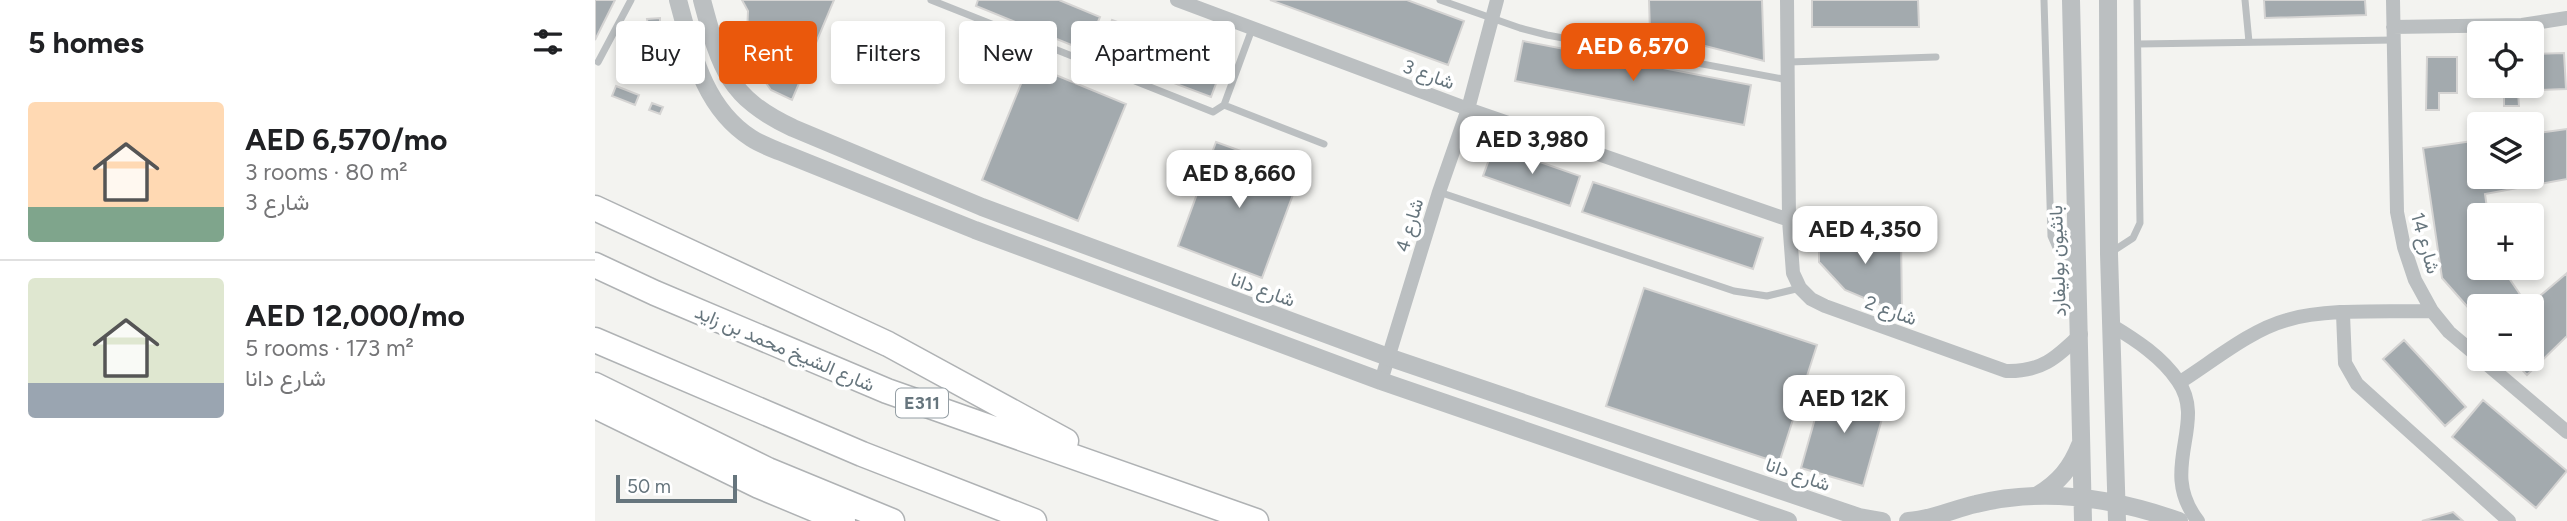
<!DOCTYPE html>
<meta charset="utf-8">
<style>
:root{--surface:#fff;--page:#f2f2f2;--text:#202124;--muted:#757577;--line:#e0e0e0;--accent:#ea580c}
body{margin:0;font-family:Figtree,Vazirmatn,sans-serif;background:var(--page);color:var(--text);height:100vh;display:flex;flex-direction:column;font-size:26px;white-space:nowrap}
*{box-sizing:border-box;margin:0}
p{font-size:23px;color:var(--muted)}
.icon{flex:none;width:38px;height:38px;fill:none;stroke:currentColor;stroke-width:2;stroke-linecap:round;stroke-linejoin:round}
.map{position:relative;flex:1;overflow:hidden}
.panel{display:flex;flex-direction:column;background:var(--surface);width:595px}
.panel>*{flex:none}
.top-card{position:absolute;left:21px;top:21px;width:665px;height:63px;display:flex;gap:14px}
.controls{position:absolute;left:1872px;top:21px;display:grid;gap:14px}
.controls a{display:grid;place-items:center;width:77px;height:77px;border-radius:7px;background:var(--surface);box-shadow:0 4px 10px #0003;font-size:35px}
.scale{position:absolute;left:21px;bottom:18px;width:121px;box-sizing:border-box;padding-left:7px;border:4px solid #66757d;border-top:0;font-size:19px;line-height:24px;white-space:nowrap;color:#66757d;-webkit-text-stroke:5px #fff;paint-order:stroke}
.price{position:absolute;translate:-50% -60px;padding:0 16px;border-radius:14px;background:#fff;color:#222;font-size:23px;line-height:46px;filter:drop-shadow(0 2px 4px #0008)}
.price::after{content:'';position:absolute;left:50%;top:42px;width:21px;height:16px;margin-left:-10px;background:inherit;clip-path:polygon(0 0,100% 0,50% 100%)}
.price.active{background:var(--accent);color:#fff}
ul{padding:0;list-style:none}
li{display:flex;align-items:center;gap:21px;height:175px;padding:0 28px}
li+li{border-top:2px solid var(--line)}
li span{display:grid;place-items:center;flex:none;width:196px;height:140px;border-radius:7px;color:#555}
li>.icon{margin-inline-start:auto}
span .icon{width:84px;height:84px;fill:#fffc;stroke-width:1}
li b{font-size:30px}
h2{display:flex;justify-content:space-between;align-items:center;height:84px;padding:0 28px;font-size:30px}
.tag{padding:0 24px;border-radius:7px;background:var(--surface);box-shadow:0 4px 10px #0003;font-size:24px;line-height:63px}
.tag.active{background:var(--accent);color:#fff}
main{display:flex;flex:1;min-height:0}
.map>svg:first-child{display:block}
</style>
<main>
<section class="panel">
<h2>5 homes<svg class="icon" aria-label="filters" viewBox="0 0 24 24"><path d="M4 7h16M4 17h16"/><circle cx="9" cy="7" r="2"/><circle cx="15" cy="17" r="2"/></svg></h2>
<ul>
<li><span style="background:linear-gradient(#ffd9b3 75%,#7fa58c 0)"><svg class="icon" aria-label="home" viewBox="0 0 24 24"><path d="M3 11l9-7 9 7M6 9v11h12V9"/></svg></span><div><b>AED 6,570/mo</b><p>3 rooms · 80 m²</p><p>شارع 3</p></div></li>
<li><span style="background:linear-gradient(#dfe7d0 75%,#9aa5b1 0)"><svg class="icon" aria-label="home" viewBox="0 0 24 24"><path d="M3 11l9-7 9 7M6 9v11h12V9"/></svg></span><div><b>AED 12,000/mo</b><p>5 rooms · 173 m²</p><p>شارع دانا</p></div></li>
</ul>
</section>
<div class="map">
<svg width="1972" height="521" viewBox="0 0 1972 521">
<rect width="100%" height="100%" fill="#f3f3f0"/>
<!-- building -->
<path fill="#a3aaae" stroke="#d5d4d3" stroke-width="2" d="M0 0H20L0 40Z
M147 0H239L197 100 176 90 151 55 153 11Z
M383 0H464L505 17 491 51 381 6Z
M675 0H812L869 21 853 65Z
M1054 0H1167L1169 61 1055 32Z
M1217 0H1323L1324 27H1217Z
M1669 0H1770L1771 15 1670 18Z
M65 18V26L53 27 52 19Z
M517 20 629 62 616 97 504 55Z
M64 28 67 40 55 42 53 31Z
M928 41 1156 85 1149 125 920 81Z
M1969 53 1971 89 1943 90 1941 54Z
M1937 55 1939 92H1923L1924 106H1909V86H1937Z
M1876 56H1885V86H1904V93H1877Z
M1832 57H1862V93H1844V110H1831Z
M434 64 531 104 483 221 387 180Z
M21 86 44 95 40 105 17 96Z
M57 103 68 107 65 114 54 110Z
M1972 129V179L1890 194 1893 215H1885V268H1907L1933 306H1885V321L1847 278 1828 148 1885 140V177H1937V134Z
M621 142 706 173 667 278 583 246Z
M899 146 985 176 975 206 888 176Z
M998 182 1168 238 1158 269 987 212Z
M1224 233 1306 235 1307 314 1250 290 1224 262Z
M1972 273V336L1932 375 1917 359H1937V306H1933Z
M1049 288 1222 345 1184 463 1011 406Z
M1809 340 1871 407 1850 426 1788 359Z
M1230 383 1292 401 1268 486 1206 468Z
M1888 400 1972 471 1941 508 1857 437Z
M1858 512 1868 521H1827Z"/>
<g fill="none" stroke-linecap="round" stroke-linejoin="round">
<defs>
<path id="motorway" d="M0 208 293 344 471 441
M0 265 60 293 292 391 661 521
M0 340 267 454 439 521
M0 385 173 470 297 521
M0 406 164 486 248 521"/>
</defs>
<!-- motorway casing -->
<use href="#motorway" stroke="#afb2b4" stroke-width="27"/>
<!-- service -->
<path stroke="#bbbfc1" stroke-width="7" d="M336 0 618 112 629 105 657 29
M845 0 925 28 952 35 1193 80
M1449 0 1456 236 1463 252 1479 261
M1650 0 1654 42
M1543 44 1799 40
M3 62 36 0
M1194 62 1341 57
M629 105 729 144
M844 192 1139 291 1172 296 1205 288
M1515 253 1538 238 1545 223 1542 0"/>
<!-- minor -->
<path stroke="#bbbfc1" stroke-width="14" d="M582 0 873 109 1194 220
M1192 0 1194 220 1198 273 1205 288 1216 299 1230 306 1411 371C1447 372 1461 358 1486 334
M1798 0 1802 212 1809 247 1820 280 1837 311 1854 332 1972 432
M1798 27 1927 25 1972 18
M1748 314 1750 363 1762 384 1914 521
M1516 325C1541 340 1567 357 1583 381 1613 424 1562 469 1603 521
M786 381 844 192 873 109 902 0
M1585 382C1617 362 1655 330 1692 320 1731 308 1795 312 1837 311"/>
<!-- tertiary -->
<path stroke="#bbbfc1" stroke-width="18" d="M83 0C97 51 108 107 156 138 165 144 176 148 186 152L380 230 786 381 1193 521
M107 0C125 67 132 97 198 128L387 207 793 357 1264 517 1287 521
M1476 0 1488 521
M1513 0 1514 254 1522 521
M1443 495C1464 482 1476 468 1485 445
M1313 521C1337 520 1358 509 1381 504 1450 487 1519 498 1584 521"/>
<!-- motorway -->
<use href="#motorway" stroke="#fff" stroke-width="24"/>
</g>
<g text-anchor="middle" stroke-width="7" stroke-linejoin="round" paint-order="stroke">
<!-- shield labels -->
<rect fill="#fff" stroke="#949ea4" stroke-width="2" x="301" y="388.5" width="52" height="29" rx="5"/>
<g font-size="18" font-weight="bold" fill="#66757d">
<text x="327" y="409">E311</text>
</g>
<!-- street labels -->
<g font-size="19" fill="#66757d" stroke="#fff">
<text transform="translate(834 74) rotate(20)" y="7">شارع 3</text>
<text transform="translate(814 225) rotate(-73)" y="7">شارع 4</text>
<text transform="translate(1831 243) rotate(74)" y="7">شارع 14</text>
<text transform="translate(1462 261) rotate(-92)" y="7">بانثيون بوليفارد</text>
<text transform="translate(668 289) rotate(20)" y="7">شارع دانا</text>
<text transform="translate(1296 310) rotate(20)" y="7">شارع 2</text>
<text transform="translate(190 348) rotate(23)" y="7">شارع الشيخ محمد بن زايد</text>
<text transform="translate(1203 474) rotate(19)" y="7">شارع دانا</text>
</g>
</g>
</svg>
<div class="controls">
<a><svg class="icon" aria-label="locate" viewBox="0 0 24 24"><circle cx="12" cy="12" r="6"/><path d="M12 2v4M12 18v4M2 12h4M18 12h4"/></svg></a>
<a><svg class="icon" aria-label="layers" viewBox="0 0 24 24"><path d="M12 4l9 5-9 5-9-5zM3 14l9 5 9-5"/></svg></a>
<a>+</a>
<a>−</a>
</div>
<div class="scale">50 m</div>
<b class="price active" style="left:1038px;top:83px">AED 6,570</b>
<b class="price" style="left:937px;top:176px">AED 3,980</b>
<b class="price" style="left:644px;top:210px">AED 8,660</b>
<b class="price" style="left:1270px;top:266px">AED 4,350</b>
<b class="price" style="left:1249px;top:435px">AED 12K</b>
<div class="top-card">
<a class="tag">Buy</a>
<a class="tag active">Rent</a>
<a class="tag">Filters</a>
<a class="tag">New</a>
<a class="tag">Apartment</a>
</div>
</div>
</main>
